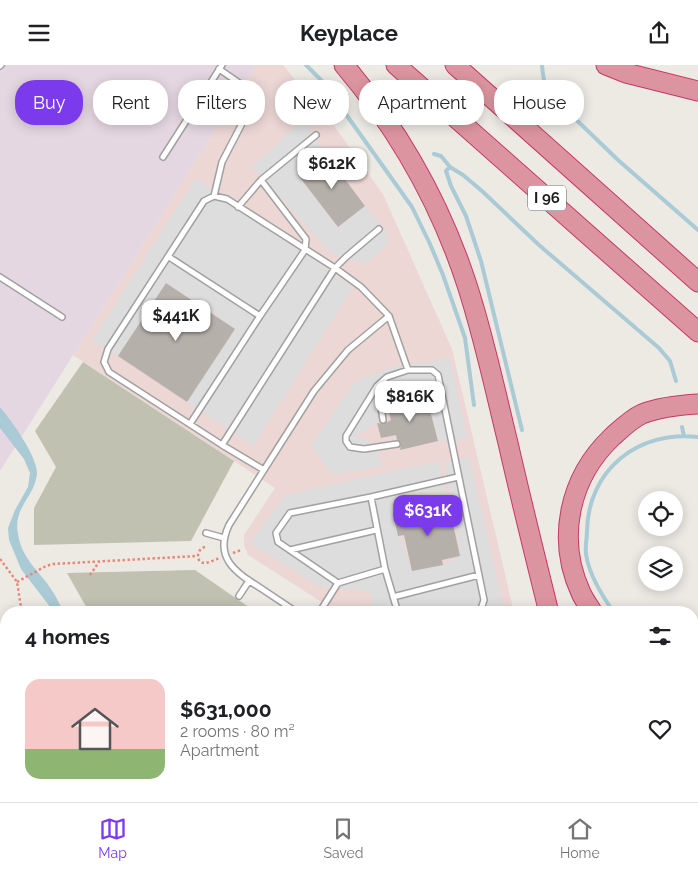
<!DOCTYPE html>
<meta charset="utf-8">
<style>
:root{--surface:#fff;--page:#f2f2f2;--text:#202124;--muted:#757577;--line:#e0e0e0;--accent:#7c3aed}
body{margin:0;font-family:Raleway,sans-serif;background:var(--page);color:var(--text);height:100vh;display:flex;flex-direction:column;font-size:19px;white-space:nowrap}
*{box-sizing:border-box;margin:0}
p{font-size:16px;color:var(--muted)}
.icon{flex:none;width:28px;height:28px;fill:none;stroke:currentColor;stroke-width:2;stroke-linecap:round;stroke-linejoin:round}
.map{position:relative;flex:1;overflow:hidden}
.panel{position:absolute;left:0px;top:541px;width:699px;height:196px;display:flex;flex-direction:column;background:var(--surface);border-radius:20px 20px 0 0;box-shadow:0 2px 12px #0003}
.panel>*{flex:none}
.hud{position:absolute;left:15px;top:15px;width:669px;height:45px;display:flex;gap:10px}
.buttons{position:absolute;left:638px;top:426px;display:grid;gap:10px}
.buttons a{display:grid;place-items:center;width:45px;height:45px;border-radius:50%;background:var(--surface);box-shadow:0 2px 12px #0003;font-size:25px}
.price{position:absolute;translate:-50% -42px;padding:0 11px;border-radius:10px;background:#fff;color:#222;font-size:16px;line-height:32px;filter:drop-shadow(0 1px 2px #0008)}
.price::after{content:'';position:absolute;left:50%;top:30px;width:15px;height:11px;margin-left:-8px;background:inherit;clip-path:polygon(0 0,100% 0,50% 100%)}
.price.current{background:var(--accent);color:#fff}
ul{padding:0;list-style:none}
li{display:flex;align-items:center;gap:15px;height:125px;padding:0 25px}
li span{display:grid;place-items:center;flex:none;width:140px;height:100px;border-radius:15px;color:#555}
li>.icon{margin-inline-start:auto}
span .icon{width:60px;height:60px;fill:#fffc;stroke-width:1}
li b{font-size:21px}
h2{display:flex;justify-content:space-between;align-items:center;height:60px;padding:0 25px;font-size:21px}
.tag{padding:0 18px;border-radius:20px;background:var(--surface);box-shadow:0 2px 12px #0003;font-size:18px;line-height:45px}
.tag.current{background:var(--accent);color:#fff}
header{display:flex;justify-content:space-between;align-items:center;height:65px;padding:0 25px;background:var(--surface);font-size:22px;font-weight:700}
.dock{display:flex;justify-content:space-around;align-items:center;height:70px;border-top:1px solid var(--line);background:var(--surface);font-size:14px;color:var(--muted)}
.dock a{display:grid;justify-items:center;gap:2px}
.dock .current{color:var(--accent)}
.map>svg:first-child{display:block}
</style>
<header><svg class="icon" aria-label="menu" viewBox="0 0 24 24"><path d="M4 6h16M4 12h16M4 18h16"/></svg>Keyplace<svg class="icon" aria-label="share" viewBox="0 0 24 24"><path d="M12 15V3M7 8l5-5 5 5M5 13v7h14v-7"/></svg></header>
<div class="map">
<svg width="698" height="737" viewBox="0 0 698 737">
<rect width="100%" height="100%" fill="#edeae4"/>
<!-- commercial -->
<path fill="#ecd7d5" d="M256 0H283L335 62 383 129 452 284 514 547H337L248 490 244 480V470L275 423 73 290Z
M429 731H588L590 737H425Z"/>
<!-- industrial -->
<path fill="#e5d7e2" d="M0 0H256L0 406Z"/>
<!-- construction -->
<path fill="#c0c1b1" d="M83 297 234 396 191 476 34 480V443L56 402 35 366Z
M195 505 256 547H89L67 508Z
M193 731H356L352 737H197Z"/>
<!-- parking -->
<path fill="#ddd" d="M303 54 326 89 298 110 337 162 365 141 388 169V179L367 198 360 197 331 188 252 102Z
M196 113 353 222 253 381 187 337 235 264 167 219 118 291 92 276Z
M450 294 468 375 438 376 426 330 385 336 377 358 356 371 375 379 382 401 333 410 311 381 354 317 394 301Z
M469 392 504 544 483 548 374 547 369 526 318 521 250 478 285 430 439 396 449 441 410 444 393 448 412 506 443 500 460 490 445 397Z
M441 731H565L574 737H438Z"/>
<!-- water -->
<path fill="#aacbd6" d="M0 342C11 355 37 391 37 408 37 413 35 418 33 423 25 439 14 449 18 469 22 495 40 506 53 527 57 533 60 541 64 547H54L21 504 9 475 8 463 15 445 28 422 30 408 24 394 0 363Z"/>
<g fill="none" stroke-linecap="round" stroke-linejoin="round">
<!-- stream -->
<path stroke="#aacbd6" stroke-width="4" d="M306 0 323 17 412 142 430 179 443 210 465 273 474 340
M542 1C544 21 546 29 562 41L618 95 698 165
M434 89 441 91 450 102 463 110 482 126 539 180 659 283 670 296 676 316
M450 102 446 106 451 121 466 151 481 196 522 365
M682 362 684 371
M614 548C602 530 589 510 586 489 585 481 587 473 587 466 588 405 638 365 698 372"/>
</g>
<!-- building -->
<path fill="#b6b0aa" d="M326 89 365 141 338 162 298 110Z
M166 218 235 264 187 337 118 291Z
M426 330 438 376 400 385 401 378 397 375 396 370 381 373 377 358 384 359 391 355 387 340Z
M449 441 460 491 442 495 443 500 412 506 404 470 398 471 393 448 410 444 411 449Z"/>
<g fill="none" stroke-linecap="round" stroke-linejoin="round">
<defs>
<path id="lane" d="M0 1 1 0
M163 92 222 0
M214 131 222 97 248 47 251 36 248 24 219 4
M238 142 261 115 316 70
M169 192 260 251 190 359
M0 212 62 252
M260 251 305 185 306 174 261 115
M378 321 383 355
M397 379 364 384 350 382 346 376V371L377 321 387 312 408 305
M222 380 335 203 346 192 379 164
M264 405 222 380 109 307 104 297 108 284 204 136 214 131 227 134 335 203 361 222 389 251 408 305H432L438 310 484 535 481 544 478 548
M206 468 224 473
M290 485 376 465
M385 504 398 548
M338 518 278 477 276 468 290 448 371 432 458 412
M239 531 249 516
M393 532 479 510
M298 548C286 540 274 532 262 524 237 508 213 494 229 460L314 326 348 285 389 251
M319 548 338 518 385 504 371 432
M0 691 6 696
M37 731 41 737
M529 731 538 737
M9 737 14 731
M378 737 382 731
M406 737 410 731
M460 737 463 731"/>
<path id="highway" d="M344 0C398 64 441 140 467 220 484 272 495 325 508 378 521 435 535 491 549 548
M396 0 698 267
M455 0 698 217
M606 0 626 8 698 26
M593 548C589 541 584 535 581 528 556 474 569 413 612 372 621 364 631 354 642 349 660 342 679 340 698 339
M692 625 698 628
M692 719 698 723"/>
</defs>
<!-- lane casing -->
<use href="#lane" stroke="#a1a1a1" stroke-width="8"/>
<!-- highway casing -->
<use href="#highway" stroke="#c43865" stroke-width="21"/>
<!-- path -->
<path stroke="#e98879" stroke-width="2.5" stroke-dasharray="2.5 2.5" stroke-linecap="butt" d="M205 482C196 484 195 499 206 498 210 497 215 495 219 493
M233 488 241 485
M0 494 17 517 21 542 24 548
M90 510 99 497
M17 517 46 501 53 499 197 491
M0 660 6 668
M118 731 121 737"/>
<!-- lane -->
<use href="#lane" stroke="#fff" stroke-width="5"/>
<!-- highway -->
<use href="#highway" stroke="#dc95a0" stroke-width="19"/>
</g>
<g text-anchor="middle" stroke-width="4.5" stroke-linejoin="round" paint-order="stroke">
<!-- shield labels -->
<rect fill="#fff" stroke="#616161" stroke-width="1" x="528" y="120.5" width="38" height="25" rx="4"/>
<g font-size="15" font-weight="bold" fill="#1d1d1d">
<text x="547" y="138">I 96</text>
</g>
</g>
</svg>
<div class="buttons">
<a><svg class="icon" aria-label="locate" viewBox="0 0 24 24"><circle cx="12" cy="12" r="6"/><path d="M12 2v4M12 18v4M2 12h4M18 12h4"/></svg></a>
<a><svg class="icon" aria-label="layers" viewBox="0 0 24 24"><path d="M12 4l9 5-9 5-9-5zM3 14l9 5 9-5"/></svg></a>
</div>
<b class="price" style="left:332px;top:125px">$612K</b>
<b class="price" style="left:176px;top:277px">$441K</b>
<b class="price" style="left:410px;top:358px">$816K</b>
<b class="price current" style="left:428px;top:472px">$631K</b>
<div class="hud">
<a class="tag current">Buy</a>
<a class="tag">Rent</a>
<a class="tag">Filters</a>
<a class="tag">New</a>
<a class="tag">Apartment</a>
<a class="tag">House</a>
</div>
<section class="panel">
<h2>4 homes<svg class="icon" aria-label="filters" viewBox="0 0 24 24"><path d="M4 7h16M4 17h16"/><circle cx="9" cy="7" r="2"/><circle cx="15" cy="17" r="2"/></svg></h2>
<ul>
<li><span style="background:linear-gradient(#f6c9c9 70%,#8fb573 0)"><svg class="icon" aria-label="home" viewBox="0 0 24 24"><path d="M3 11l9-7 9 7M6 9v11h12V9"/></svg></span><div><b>$631,000</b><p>2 rooms · 80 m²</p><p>Apartment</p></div><svg class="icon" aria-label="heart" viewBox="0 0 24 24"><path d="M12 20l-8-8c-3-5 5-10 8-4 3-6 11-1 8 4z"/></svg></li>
</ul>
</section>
</div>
<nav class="dock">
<a class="current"><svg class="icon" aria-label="map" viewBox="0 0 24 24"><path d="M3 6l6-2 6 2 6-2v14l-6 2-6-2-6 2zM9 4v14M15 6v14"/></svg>Map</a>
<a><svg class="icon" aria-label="saved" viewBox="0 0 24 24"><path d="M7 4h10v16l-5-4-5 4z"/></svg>Saved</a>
<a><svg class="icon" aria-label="home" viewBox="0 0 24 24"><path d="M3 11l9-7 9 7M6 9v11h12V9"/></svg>Home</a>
</nav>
